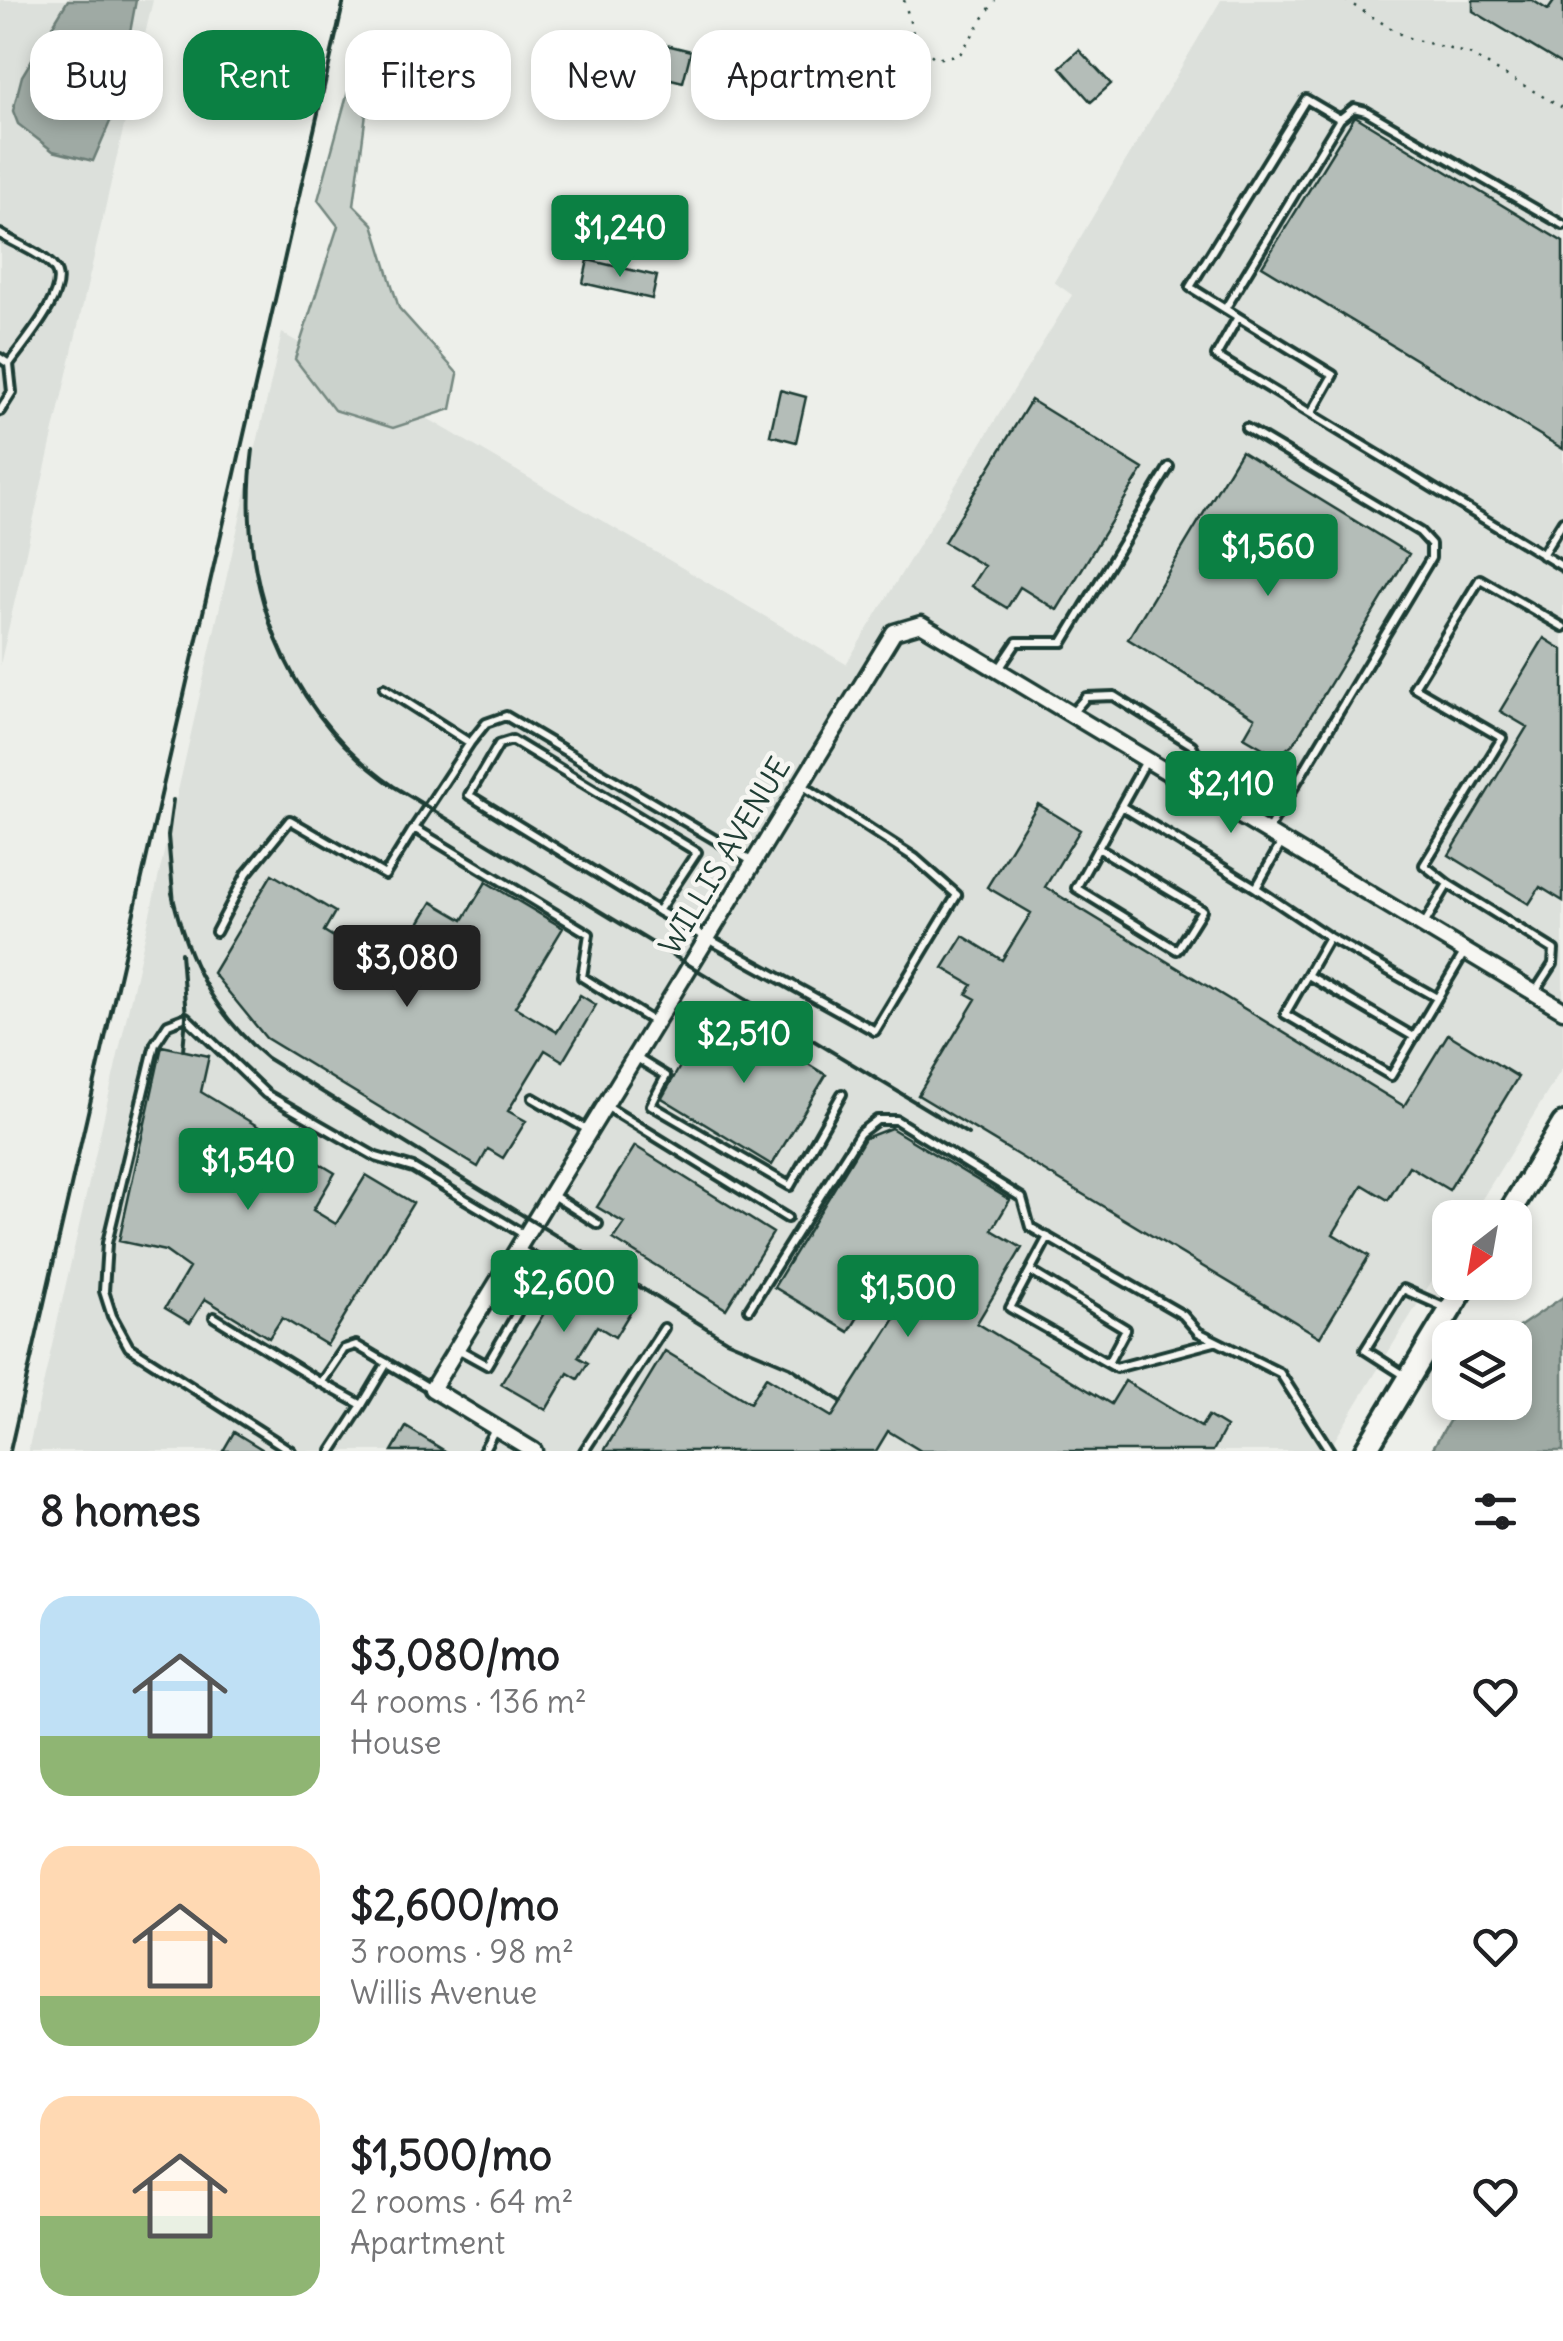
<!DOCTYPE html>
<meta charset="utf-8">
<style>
:root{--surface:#fff;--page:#f6f6f6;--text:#202124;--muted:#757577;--accent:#0b8043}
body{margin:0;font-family:Delius,sans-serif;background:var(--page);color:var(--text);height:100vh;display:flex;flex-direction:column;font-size:38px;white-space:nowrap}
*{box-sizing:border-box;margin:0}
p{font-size:32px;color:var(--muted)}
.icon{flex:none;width:55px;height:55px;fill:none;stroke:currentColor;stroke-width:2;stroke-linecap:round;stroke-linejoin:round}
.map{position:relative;height:1451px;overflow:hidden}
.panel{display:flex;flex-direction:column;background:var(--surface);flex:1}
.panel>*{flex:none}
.guide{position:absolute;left:30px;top:30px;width:1000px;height:90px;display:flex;gap:20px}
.needle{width:65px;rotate:211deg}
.fabs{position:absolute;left:1432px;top:1200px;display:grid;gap:20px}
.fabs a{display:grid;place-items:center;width:100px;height:100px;border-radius:20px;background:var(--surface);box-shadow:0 5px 15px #0003;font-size:50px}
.price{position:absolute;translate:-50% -85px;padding:0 22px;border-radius:10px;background:var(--accent);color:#fff;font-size:32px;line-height:65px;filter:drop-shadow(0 2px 5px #0008)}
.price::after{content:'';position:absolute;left:50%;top:60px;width:30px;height:22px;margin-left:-15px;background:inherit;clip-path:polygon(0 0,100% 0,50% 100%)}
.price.on{background:#222;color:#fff}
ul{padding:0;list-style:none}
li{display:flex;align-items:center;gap:30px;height:250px;padding:0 40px}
li span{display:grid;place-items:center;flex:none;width:280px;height:200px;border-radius:30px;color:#555}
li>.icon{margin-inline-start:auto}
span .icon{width:120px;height:120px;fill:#fffc;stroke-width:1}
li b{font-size:42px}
h2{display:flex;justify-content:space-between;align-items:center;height:120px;padding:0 40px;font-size:42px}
.chip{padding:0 35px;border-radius:30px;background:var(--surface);box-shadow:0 5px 15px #0003;font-size:35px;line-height:90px}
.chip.on{background:var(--accent);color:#fff}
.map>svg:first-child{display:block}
</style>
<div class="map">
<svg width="1563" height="1451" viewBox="0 0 1563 1451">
<rect width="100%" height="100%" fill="#edefea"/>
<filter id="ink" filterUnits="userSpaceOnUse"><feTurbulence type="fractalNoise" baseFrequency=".01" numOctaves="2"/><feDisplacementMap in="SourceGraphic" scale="20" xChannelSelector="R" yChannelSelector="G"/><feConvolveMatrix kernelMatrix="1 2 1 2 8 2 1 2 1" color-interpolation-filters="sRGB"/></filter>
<g filter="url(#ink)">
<!-- built -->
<path fill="#dce0db" d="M0 0H153L0 665Z
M1221 0H1563V1067L1471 1217 1450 1218V1251L1328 1451H28L282 333 846 664 1072 295 1054 282Z"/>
<!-- green -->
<path fill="#cbd2cc" stroke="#758880" stroke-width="2.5" d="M354 70 371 75 354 205 373 224 399 308 458 374 451 409 393 428 334 410 295 359 338 226 318 200Z"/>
<!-- water -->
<path fill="#9faaa4" stroke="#6c7e77" stroke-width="2.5" d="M68 0H136L116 108 93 161 53 151 18 124 13 111 22 76Z
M1563 1297V1451H1431L1460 1403 1515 1402V1338L1504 1337Z"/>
<!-- building -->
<path fill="#b4bdb8" stroke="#1f3d34" stroke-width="2.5" d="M1473 0H1532L1548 10 1555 0H1563V65L1473 11Z
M650 41 691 51 683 82 643 72Z
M1079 50 1111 84 1091 102 1060 67Z
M713 55 741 62 736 83 708 76Z
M1355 116 1563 242V449L1262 266Z
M588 260 657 276 652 299 583 283Z
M780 390 806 397 796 442 770 435Z
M1031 400 1143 469 1057 610 1020 587 1007 608 971 586 984 566 944 542Z
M1241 451 1409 554 1295 742 1283 752 1268 751 1244 737 1255 718 1128 639Z
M1544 638 1563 650V901L1540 887 1529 904 1449 855 1527 727 1500 711Z
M1038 804 1080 830 1045 887 1404 1106 1448 1034 1518 1077 1449 1190 1409 1166 1388 1200 1363 1185 1333 1234 1369 1256 1320 1337 918 1095 976 999 967 994 972 985 943 968 963 936 1002 960 1031 913 987 887Z
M272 874 335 912 324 931 390 971 432 902 463 920 486 882 563 928 515 1007 557 1032 580 995 596 1005 563 1061 545 1050 508 1111 526 1121 503 1158 488 1149 478 1167 266 1038 213 973Z
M714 1007 826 1075 772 1165 662 1098Z
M162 1046 209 1056 201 1092 335 1173 313 1210 336 1224 366 1175 413 1203 327 1345 282 1318 269 1338 205 1299 190 1323 165 1308 189 1268 165 1251 119 1241Z
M891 1128 1010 1200 992 1230 1022 1248 977 1323 1111 1404 1125 1381 1201 1427 1208 1416 1226 1427 1213 1451H921L888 1431 876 1451H604L665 1351 750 1403 766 1377 832 1417 921 1278 892 1260 849 1332 774 1287 865 1138Z
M635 1146 773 1233 726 1309 613 1239 624 1223 597 1207Z
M562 1263 634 1306 615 1337 597 1326 578 1357 588 1363 578 1379 568 1373 546 1410 501 1384 552 1300 543 1294Z
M406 1427 445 1451H392Z
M234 1432 265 1451H223Z"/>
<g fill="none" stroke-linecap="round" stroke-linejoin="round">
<defs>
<path id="service" d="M1340 119 1354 108 1366 111 1563 225
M0 234C16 244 43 254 54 268 72 289 22 345 9 364
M1225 309 1340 119 1306 99 1190 287 1238 317 1216 356 1563 567
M1238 317 1333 375 1311 414
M0 358 9 364 12 392 0 411
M1246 428 1420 532 1431 544V558L1267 832
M1542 555 1563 521
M999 669 1017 642H1063L1169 467
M384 688 470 743 414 828
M1072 713 1086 697 1114 696 1192 745 1198 757V789
M470 743 486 723 506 716 753 862
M1146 761 1121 806 1256 888
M1282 842 1256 888 1329 937
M1098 848 1202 910 1177 950 1076 888 1121 806
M1448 884 1424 865 1502 738 1414 687 1480 579 1563 627
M658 911 697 852 512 740 499 744 469 795 658 911 875 1031 957 895 915 858 802 785
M1423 926 1448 884 1554 950 1553 964 1535 992
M216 932 247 873 290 820 385 875 414 828 589 934 582 977 654 1022
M1308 975 1414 1037
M1437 998 1329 937 1285 1014 1391 1076 1464 953
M635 1057 666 1076 651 1105 790 1186 842 1094
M533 1098 588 1130
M606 1106 787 1218
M551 1194 598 1224
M1048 1237 1010 1308 1116 1368 1214 1342
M518 1248 553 1269
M1030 1271 1126 1329 1108 1363
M749 1309 860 1133 877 1120H896L1022 1198 1030 1227 1183 1315 1198 1332 1280 1373 1330 1451
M214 1317 321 1383 344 1349 356 1345 431 1389
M458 1349 487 1365 527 1296 499 1278
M1404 1375 1365 1350 1403 1289 1448 1309
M322 1383 362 1405 387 1363
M291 1451 129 1347 112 1316 104 1291 107 1243 155 1044 168 1024 186 1017 266 1094 376 1157 413 1168 525 1235
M332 1451 362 1405
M483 1451 495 1429
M584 1451 664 1328"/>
<path id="minor" d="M534 1451 432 1389 894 632 921 624 1563 1010"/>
<path id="secondary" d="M1506 1218 1563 1124
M1365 1451 1467 1282"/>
</defs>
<!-- service casing -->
<use href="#service" stroke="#1f3d34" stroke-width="14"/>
<!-- minor casing -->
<use href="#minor" stroke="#1f3d34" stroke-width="21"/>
<!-- secondary casing -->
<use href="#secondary" stroke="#1f3d34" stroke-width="28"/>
<!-- path -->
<path stroke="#1f3d34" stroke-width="2.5" stroke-dasharray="2.5 8" stroke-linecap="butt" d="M904 0 915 40 936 59 960 54 995 0
M1345 0 1405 37 1469 54 1563 108"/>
<!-- service -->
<use href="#service" stroke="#f6f6f2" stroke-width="6"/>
<!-- minor -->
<use href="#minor" stroke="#f6f6f2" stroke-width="14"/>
<!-- secondary -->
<use href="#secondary" stroke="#f6f6f2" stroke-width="20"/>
<!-- rail -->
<path stroke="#1f3d34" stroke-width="4" d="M253 450C236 580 284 710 393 786L968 1134
M173 800 168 836 174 904
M172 893C187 960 213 1013 267 1058L726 1340 790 1367 842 1402
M181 953 186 1017 183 1050
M10 1451 344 0"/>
</g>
</g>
<g text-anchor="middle" stroke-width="9" stroke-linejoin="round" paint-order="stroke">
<!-- street labels -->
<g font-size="30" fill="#1f3d34" stroke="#f6f6f2">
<text transform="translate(725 856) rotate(-59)" y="10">WILLIS AVENUE</text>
</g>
</g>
</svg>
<div class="fabs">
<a><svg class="needle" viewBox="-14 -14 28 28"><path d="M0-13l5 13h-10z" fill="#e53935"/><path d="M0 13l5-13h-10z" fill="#757577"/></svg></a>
<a><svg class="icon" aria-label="layers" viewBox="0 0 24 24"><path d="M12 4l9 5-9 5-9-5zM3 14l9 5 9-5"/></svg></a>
</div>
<b class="price" style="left:620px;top:280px">$1,240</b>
<b class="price" style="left:1268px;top:599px">$1,560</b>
<b class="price" style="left:1231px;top:836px">$2,110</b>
<b class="price on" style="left:407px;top:1010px">$3,080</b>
<b class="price" style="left:744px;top:1086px">$2,510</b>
<b class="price" style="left:248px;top:1213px">$1,540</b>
<b class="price" style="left:564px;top:1335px">$2,600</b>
<b class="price" style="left:908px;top:1340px">$1,500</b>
<div class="guide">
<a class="chip">Buy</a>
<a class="chip on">Rent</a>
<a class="chip">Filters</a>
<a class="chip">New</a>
<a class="chip">Apartment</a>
</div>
</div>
<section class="panel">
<h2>8 homes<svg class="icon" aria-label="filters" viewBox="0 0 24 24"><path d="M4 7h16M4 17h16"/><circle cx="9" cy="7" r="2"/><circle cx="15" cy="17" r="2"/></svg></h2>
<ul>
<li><span style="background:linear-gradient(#bfe0f5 70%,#8fb573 0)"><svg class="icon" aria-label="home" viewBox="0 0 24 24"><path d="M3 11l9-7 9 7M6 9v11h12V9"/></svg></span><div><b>$3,080/mo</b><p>4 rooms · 136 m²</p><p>House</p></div><svg class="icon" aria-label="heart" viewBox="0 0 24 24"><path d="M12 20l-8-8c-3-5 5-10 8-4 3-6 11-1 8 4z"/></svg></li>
<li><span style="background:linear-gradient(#ffd9b3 75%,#8fb573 0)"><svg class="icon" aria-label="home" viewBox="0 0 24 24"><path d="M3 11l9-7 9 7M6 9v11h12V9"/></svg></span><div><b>$2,600/mo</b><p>3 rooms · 98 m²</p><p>Willis Avenue</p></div><svg class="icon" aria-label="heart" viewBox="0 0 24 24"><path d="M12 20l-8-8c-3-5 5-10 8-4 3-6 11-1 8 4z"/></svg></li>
<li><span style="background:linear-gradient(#ffd9b3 60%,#8fb573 0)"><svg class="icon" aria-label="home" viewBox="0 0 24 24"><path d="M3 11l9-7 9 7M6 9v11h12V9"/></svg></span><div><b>$1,500/mo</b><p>2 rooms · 64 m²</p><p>Apartment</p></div><svg class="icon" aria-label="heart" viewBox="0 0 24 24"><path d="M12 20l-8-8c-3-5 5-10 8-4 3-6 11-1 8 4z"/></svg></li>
</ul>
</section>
